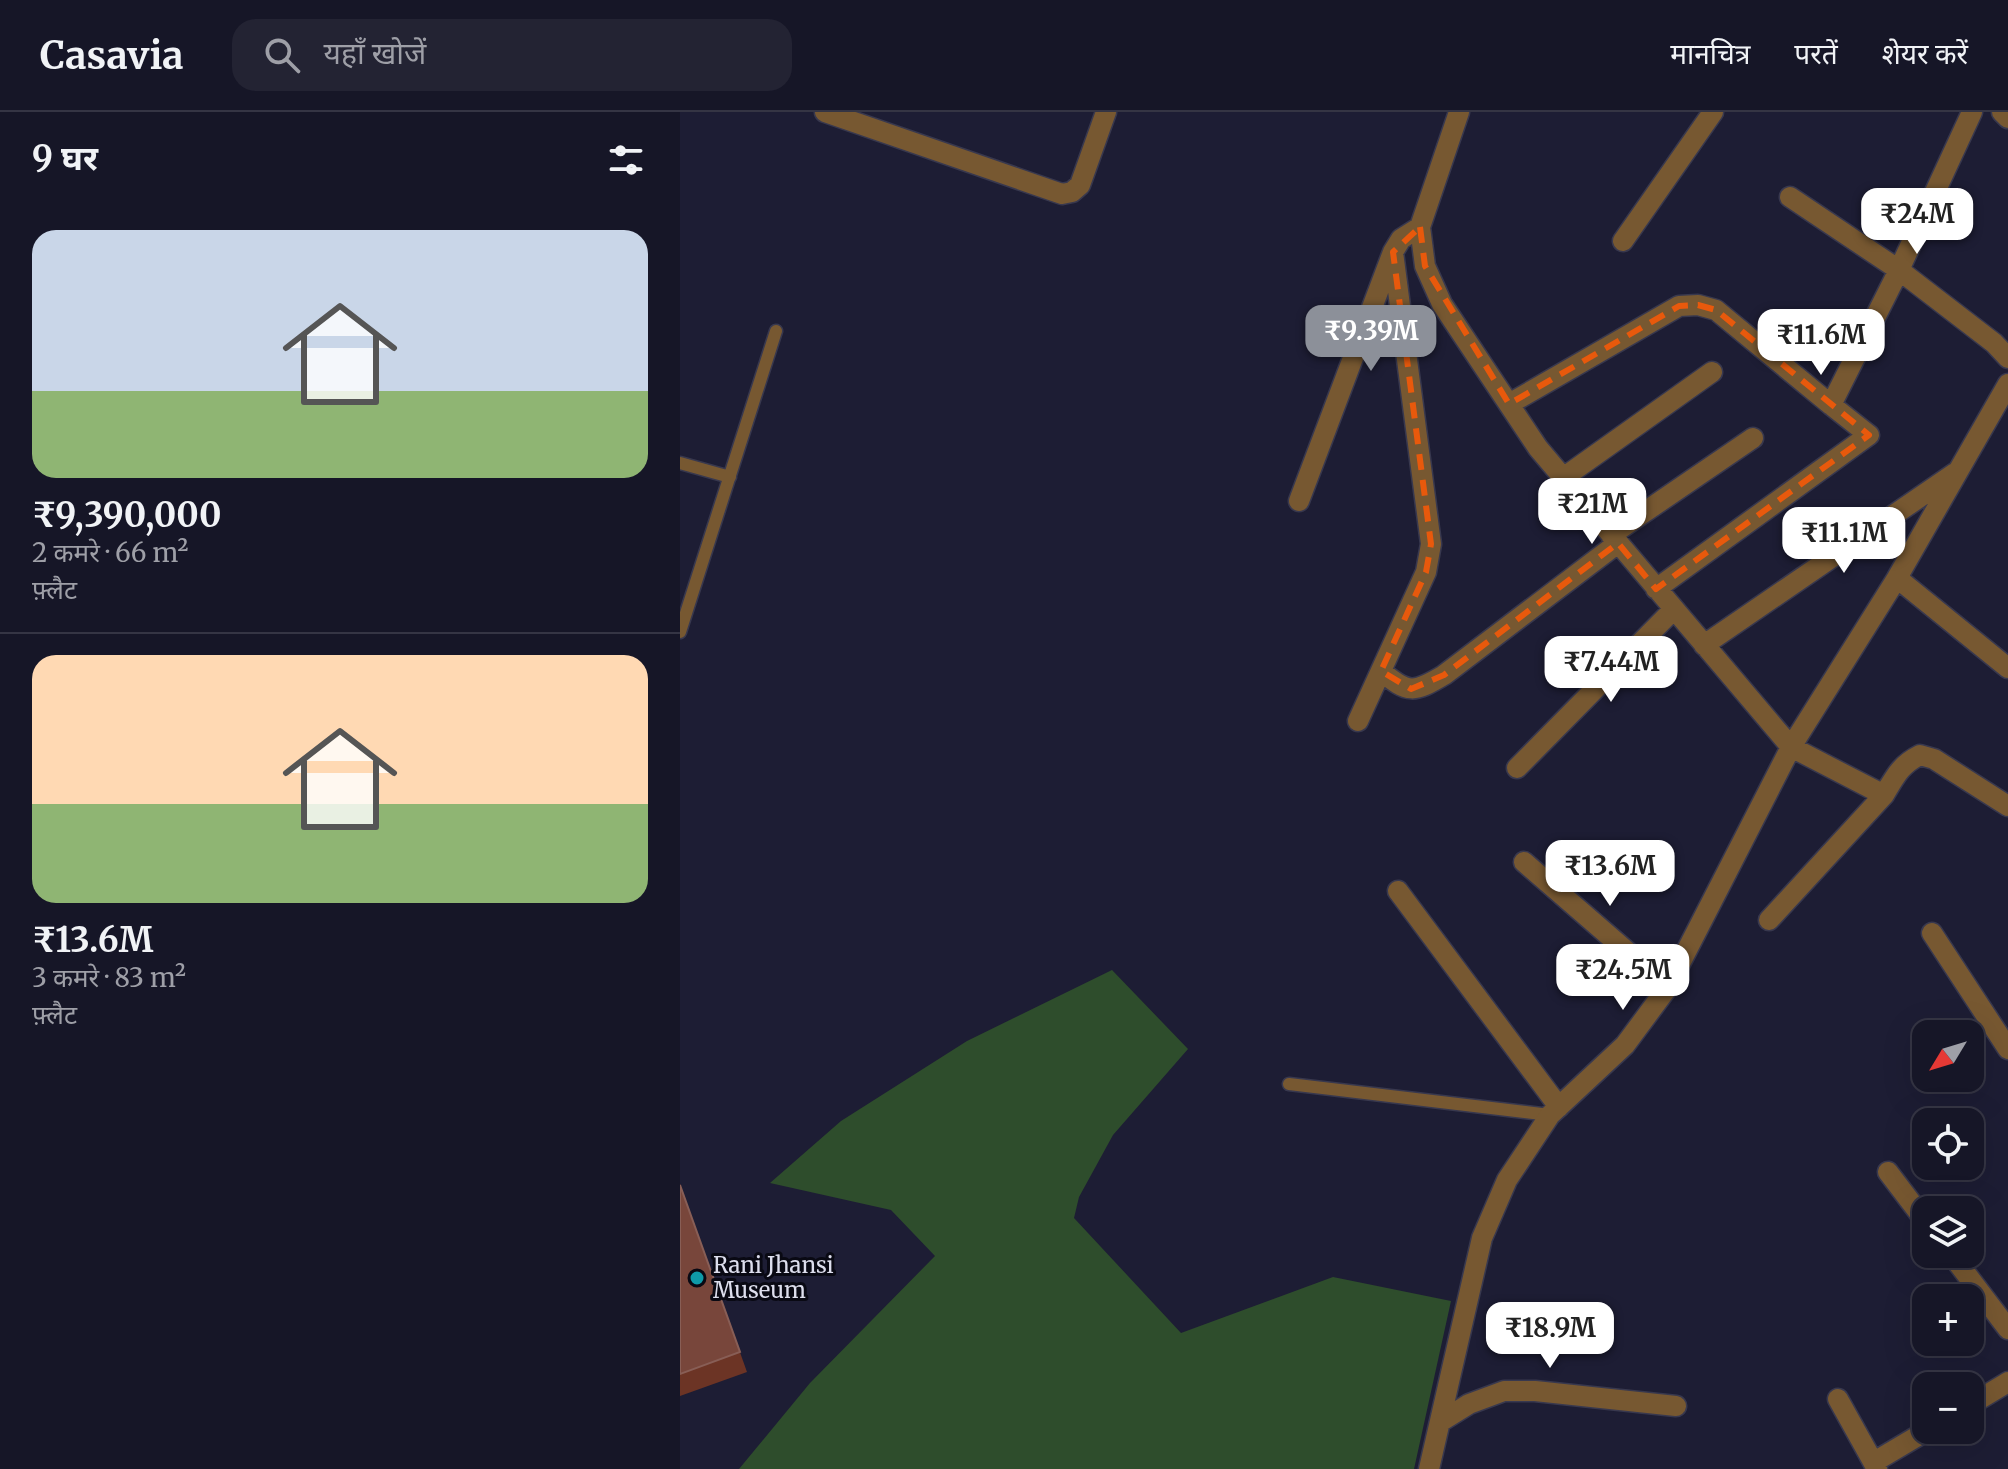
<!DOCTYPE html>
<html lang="hi">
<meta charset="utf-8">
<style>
:root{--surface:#161627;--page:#232333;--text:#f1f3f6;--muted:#9e9fa7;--line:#353544;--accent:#8c9099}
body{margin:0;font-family:Merriweather,"Noto Sans Devanagari",serif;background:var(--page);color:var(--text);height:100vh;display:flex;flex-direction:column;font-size:30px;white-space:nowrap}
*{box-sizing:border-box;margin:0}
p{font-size:26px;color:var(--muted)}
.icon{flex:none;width:44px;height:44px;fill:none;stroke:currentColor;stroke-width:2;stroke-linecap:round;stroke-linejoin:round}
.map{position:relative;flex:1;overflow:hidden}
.sheet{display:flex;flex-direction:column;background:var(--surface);width:680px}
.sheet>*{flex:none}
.needle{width:52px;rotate:232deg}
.fabs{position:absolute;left:1232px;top:908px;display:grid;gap:16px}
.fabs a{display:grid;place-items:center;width:72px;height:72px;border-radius:16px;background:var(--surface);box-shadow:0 8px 32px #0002,0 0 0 2px var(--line);font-size:40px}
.price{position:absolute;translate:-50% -68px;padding:0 18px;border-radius:16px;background:#fff;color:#222;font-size:26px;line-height:52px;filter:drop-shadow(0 2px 4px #0008)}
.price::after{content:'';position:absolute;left:50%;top:48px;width:24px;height:18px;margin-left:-12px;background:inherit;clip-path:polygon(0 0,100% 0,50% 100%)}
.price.on{background:var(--accent);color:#fff}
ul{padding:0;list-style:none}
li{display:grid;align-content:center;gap:16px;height:424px;padding:0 32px}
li+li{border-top:2px solid var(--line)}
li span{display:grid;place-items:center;height:248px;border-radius:24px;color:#555}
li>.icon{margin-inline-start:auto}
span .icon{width:144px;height:144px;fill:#fffc;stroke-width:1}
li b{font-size:34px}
h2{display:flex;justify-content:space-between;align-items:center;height:96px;padding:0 32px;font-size:34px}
header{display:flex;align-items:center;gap:48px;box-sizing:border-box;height:112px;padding:0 40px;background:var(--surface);border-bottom:2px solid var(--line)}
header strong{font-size:38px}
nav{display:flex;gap:44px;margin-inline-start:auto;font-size:28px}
.search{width:560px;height:72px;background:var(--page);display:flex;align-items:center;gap:20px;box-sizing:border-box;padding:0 28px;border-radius:24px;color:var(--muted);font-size:30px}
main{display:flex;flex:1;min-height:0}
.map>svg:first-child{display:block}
</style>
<header>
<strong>Casavia</strong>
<div class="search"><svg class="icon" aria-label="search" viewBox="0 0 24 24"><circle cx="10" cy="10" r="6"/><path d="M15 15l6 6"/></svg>यहाँ खोजें</div>
<nav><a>मानचित्र</a><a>परतें</a><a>शेयर करें</a></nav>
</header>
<main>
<section class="sheet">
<h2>9 घर<svg class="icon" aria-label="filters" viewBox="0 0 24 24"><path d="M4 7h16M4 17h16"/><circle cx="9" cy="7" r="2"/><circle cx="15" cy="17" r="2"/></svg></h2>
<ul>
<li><span style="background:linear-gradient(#c9d6e8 65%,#8fb573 0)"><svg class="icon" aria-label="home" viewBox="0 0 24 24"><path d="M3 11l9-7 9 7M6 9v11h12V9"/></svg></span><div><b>₹9,390,000</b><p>2 कमरे · 66 m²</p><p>फ़्लैट</p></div></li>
<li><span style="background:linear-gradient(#ffd9b3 60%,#8fb573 0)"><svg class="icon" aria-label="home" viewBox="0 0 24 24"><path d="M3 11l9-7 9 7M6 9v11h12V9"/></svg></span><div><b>₹13.6M</b><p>3 कमरे · 83 m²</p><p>फ़्लैट</p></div></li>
</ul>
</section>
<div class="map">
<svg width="1328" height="1357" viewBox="0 0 1328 1357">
<rect width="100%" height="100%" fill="#1d1d34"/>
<!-- green -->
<path fill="#2e4d2c" d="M432 858 508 937 433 1023 399 1085 394 1106 501 1221 653 1165 771 1189 734 1357H59L130 1271 255 1144 211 1098 90 1071 161 1009 287 929Z"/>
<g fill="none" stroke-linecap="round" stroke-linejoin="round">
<defs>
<path id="lane" d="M0 351 50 365
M0 520 96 219
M609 972 870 1003"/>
<path id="street" d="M145 0 382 82 392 80 400 73 426 0
M779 0 740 115 745 154 762 192 858 336 1111 635 1204 683 1089 808
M1322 0 1328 6
M1110 85 1219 158 1314 231 1328 246
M943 129 1033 0
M1328 272 1217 466 1328 556
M829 292 999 194 1018 193 1036 198 1151 293
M883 366 1032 260
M619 389 713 140 721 127 740 115
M931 423 1073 326
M976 477 1189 323 1151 293 1219 158 1292 0
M1024 533 1275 361
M701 559C728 582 734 581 764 563L938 431
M678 609 746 460 751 432 713 140
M837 656 994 497
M1204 683C1215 665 1220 653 1240 643L1254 647 1328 694
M844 750 988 875
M718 779 879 995
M1252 821 1328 937
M1208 1060 1246 1110
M1271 1142 1328 1217
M1158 1287 1197 1357
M1290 1293 1328 1270
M760 1310 789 1292 824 1279H855L996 1294
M1194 1350 1248 1318
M749 1357 802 1126 827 1068 870 1003 945 933 988 875 1111 635 1217 466"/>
</defs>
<!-- lane casing -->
<use href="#lane" stroke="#38384e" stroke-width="15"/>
<!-- street casing -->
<use href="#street" stroke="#38384e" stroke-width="23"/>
<!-- lane -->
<use href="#lane" stroke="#775831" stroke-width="12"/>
<!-- street -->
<use href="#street" stroke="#775831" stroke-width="20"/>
</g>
<!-- wall -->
<path fill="#6c3425" d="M0 1072 67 1260 0 1284Z"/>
<!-- building -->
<path fill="#78463b" stroke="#885e56" stroke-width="2" d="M0 1073 60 1240 0 1262Z"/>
<!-- marked area -->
<path fill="none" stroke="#e8590c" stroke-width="6" stroke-dasharray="16 10" stroke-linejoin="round" d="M740 115 745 154 829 292 999 194 1018 193 1036 198 1189 323 976 477 938 431 764 563 731 577 701 559 746 460 751 432 713 140Z"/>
<!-- markers -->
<circle fill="#0f9aa8" stroke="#090913" stroke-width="3" cx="17" cy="1166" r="8"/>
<g text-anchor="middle" stroke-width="6" stroke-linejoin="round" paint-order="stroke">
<!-- poi labels -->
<g font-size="22" fill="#dddeed" stroke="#090913" text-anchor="start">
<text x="33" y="1161">Rani Jhansi<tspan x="33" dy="25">Museum</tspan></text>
</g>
</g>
</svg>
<div class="fabs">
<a><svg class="needle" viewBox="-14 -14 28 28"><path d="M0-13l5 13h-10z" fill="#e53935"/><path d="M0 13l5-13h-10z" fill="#9e9fa7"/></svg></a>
<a><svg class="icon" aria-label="locate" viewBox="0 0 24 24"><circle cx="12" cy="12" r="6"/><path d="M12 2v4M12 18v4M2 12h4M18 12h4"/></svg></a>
<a><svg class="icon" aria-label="layers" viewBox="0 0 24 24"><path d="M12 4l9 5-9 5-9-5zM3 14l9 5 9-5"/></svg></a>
<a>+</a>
<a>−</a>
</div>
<b class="price" style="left:1237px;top:144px">₹24M</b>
<b class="price on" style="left:691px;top:261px">₹9.39M</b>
<b class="price" style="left:1141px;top:265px">₹11.6M</b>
<b class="price" style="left:912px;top:434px">₹21M</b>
<b class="price" style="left:1164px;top:463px">₹11.1M</b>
<b class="price" style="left:931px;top:592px">₹7.44M</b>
<b class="price" style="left:930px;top:796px">₹13.6M</b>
<b class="price" style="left:943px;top:900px">₹24.5M</b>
<b class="price" style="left:870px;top:1258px">₹18.9M</b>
</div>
</main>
